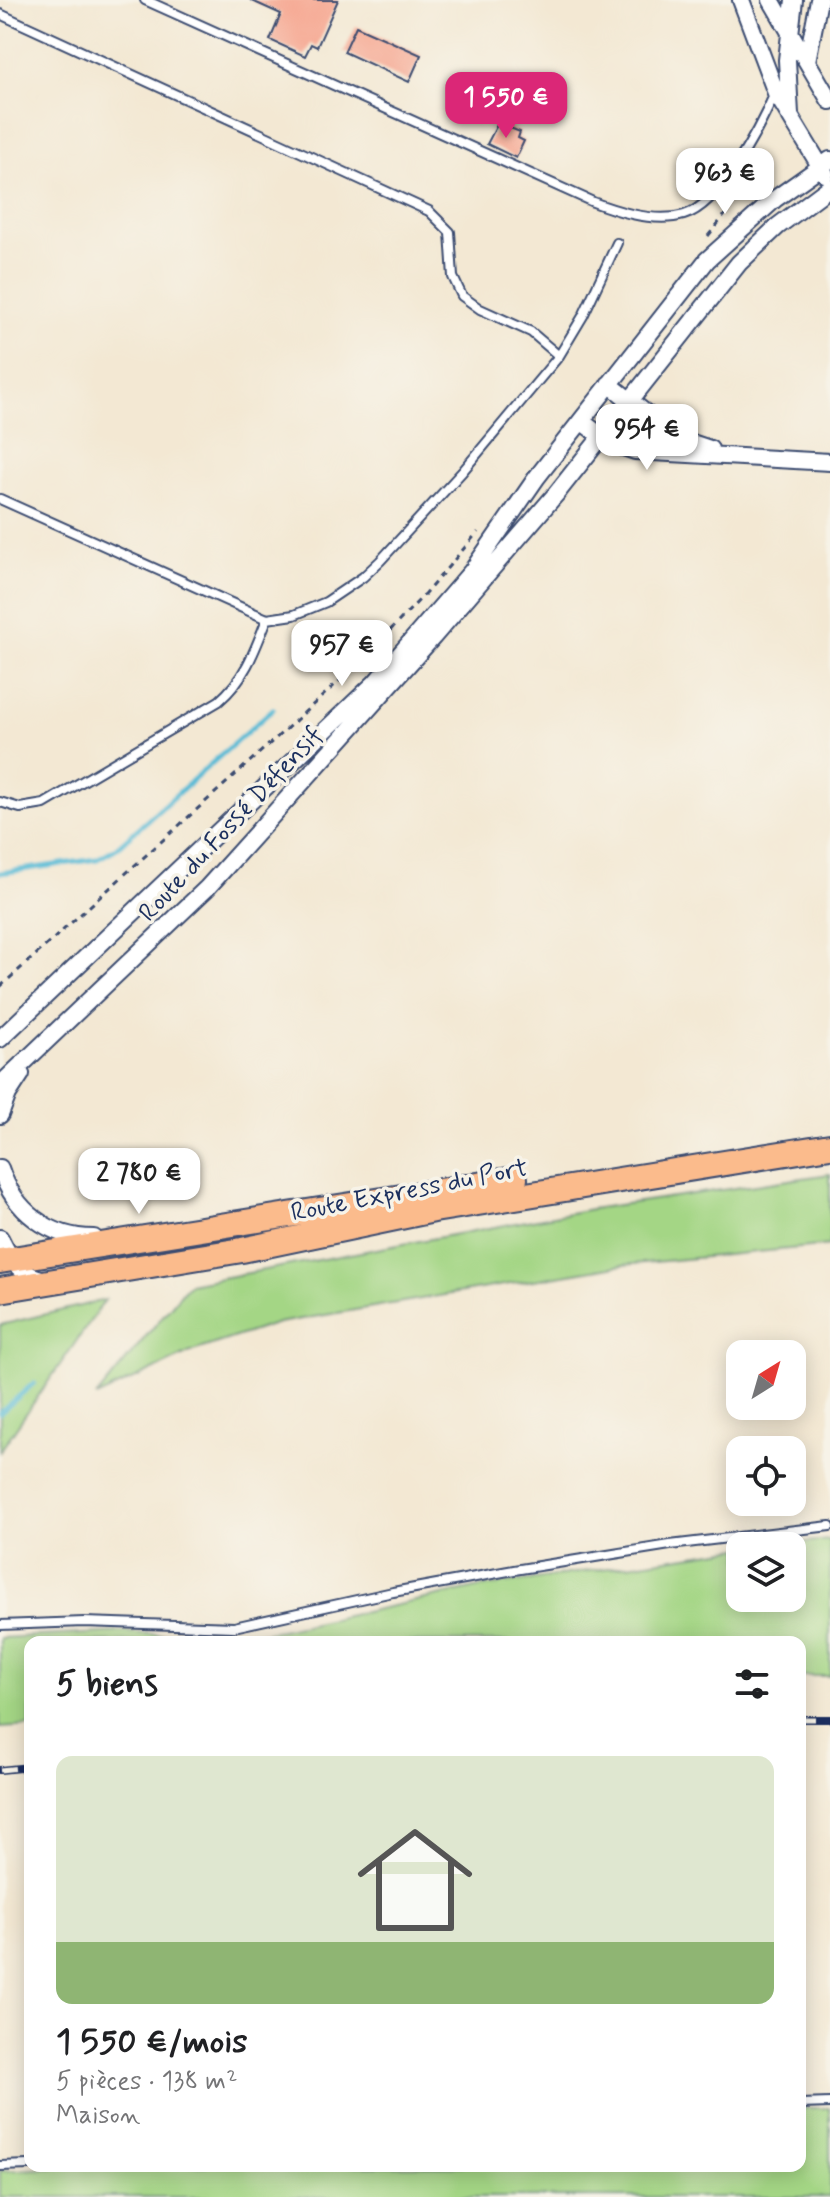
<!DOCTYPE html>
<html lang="fr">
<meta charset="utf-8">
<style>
:root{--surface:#fff;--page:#f2f2f2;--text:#202124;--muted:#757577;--line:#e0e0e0;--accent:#db2777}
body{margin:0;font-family:Mynerve,sans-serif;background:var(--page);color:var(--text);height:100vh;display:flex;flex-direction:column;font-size:30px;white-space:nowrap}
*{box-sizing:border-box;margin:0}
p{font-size:26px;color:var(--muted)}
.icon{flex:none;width:44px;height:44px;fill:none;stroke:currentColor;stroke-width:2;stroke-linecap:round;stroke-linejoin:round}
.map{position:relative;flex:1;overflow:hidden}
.drawer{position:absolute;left:24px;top:1636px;width:782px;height:536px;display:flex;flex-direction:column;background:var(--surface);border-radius:16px;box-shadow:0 4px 20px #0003}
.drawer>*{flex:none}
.needle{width:52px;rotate:37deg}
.fabs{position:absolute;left:726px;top:1340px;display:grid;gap:16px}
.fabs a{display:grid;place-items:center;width:80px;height:80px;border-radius:16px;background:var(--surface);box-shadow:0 4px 20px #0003;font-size:40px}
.price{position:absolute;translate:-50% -68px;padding:0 18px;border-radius:16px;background:#fff;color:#222;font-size:26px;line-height:52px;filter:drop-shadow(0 2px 4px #0008)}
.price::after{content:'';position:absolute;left:50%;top:48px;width:24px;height:18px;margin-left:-12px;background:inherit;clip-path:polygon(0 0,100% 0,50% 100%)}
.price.on{background:var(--accent);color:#fff}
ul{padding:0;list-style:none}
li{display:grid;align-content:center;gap:16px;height:424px;padding:0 32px}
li+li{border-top:2px solid var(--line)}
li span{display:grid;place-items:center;height:248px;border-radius:16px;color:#555}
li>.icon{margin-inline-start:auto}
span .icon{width:144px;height:144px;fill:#fffc;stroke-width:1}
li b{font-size:34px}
h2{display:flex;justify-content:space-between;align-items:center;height:96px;padding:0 32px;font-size:34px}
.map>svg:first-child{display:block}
</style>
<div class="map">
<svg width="830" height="2197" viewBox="0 0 830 2197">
<rect width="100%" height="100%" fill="#f7f3e8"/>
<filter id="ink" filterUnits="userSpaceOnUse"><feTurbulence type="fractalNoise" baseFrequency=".0125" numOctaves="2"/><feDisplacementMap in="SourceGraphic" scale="16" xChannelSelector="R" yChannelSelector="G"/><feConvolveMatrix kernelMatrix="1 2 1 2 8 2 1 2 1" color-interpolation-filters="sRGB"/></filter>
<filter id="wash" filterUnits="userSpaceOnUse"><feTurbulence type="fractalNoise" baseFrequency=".006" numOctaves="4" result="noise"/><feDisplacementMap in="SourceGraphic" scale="32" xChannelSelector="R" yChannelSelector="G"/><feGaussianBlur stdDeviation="1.8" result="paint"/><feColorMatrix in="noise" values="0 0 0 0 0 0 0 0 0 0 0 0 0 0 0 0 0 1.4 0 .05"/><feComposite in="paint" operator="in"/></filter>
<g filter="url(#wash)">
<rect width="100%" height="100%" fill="#f3e8d3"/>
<!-- green -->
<path fill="#a4d685" stroke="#608272" stroke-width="2" d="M830 1174V1245L623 1265 278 1323 193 1351 96 1397 189 1284 591 1209Z
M105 1300 0 1451V1325Z
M830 1540V1676H800V1642H30V1726L0 1728V1638L124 1632 221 1639 281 1630 476 1588 740 1548V1598H792V1546H758Z
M800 2108H830V2197H0V2171L88 2166H800Z"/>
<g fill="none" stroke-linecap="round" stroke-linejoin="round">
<!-- stream -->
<path stroke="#57bbd6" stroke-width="5" d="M0 873 97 859 115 849 273 709
M0 1413 34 1383"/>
</g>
<g id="blocks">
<!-- building -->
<path fill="#f6a089" d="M250 0H338L317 47 311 44 305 56 270 40 281 14Z
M356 26 421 55 409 82 344 52Z
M498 123 520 132 518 138 524 141 516 158 487 144Z"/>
</g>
</g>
<g filter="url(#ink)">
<use href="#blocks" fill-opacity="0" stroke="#3b4b70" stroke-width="2"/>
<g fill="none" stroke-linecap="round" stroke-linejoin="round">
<defs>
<path id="service" d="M145 0 593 202C619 212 656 223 684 215 721 204 760 127 775 93
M0 14 429 211 450 232 453 277 462 296 480 309 531 332 559 356
M0 499 267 619C255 650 245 679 219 701L44 804 20 808 0 802
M267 619 294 615 326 602 363 577 380 561 462 472 559 356 583 316 617 243
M0 1625 84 1622 234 1627 393 1592 514 1570 670 1545 830 1526
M800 2104 830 2103
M0 2166 30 2165"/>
<path id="minor" d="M741 0 776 93 825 174
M771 0 830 101
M807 61 819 0
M790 114 787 60 794 0
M609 384 677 438 710 449
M581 421 609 442 635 451 830 462
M0 1039 375 683 472 571 537 477 707 260 775 199 830 160
M0 1085 207 888 433 637 556 494 739 263 778 226 830 187
M0 1115 8 1094 21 1074
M0 1168C14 1211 49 1238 94 1238
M0 1238C11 1261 19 1275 46 1280"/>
<path id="primary" d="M0 1261 515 1179
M0 1290 242 1250 434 1210 830 1146"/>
</defs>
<!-- service casing -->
<use href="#service" stroke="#3b4b70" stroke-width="12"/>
<!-- minor casing -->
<use href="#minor" stroke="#3b4b70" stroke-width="20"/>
<!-- primary casing -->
<use href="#primary" stroke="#3b4b70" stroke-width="28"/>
<!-- path -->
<path stroke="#3b4b70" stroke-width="3" stroke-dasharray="6 6" stroke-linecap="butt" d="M708 236 728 211 743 178
M0 987 357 665 425 594 478 532"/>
<!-- service -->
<use href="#service" stroke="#fff" stroke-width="8"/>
<!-- minor -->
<use href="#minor" stroke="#fff" stroke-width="16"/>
<!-- primary -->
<use href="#primary" stroke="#fbbb8c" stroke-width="24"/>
<defs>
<path id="rail" d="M800 1719H830
M0 1770 30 1767"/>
</defs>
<!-- rail casing -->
<use href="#rail" stroke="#1b2f5e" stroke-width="8"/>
<!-- rail -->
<use href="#rail" stroke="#f7f3e8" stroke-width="5" stroke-dasharray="15" stroke-linecap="butt"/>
</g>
</g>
<g text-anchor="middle" stroke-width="7" stroke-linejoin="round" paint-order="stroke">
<!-- street labels -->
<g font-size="26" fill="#1b2f5e" stroke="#f7f3e8">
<text transform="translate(230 823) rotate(-47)" y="9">Route du Fossé Défensif</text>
<text transform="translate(409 1189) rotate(-11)" y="9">Route Express du Port</text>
</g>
</g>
</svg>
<div class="fabs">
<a><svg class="needle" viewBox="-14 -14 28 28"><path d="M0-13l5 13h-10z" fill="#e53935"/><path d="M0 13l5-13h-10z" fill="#757577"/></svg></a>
<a><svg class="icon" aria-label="locate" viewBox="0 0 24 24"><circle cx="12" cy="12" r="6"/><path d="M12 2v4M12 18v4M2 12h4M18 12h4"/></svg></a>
<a><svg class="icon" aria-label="layers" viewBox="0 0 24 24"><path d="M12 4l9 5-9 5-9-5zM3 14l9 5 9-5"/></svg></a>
</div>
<b class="price on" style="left:506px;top:140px">1 550 €</b>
<b class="price" style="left:725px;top:216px">963 €</b>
<b class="price" style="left:647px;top:472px">954 €</b>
<b class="price" style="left:342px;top:688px">957 €</b>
<b class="price" style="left:139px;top:1216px">2 780 €</b>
<section class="drawer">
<h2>5 biens<svg class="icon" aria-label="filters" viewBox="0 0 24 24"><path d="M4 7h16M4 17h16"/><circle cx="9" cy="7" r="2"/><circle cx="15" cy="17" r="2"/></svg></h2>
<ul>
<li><span style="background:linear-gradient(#dfe7d0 75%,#8fb573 0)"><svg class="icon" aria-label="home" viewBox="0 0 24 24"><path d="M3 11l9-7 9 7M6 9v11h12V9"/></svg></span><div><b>1 550 €/mois</b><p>5 pièces · 138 m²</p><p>Maison</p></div></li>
</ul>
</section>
</div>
